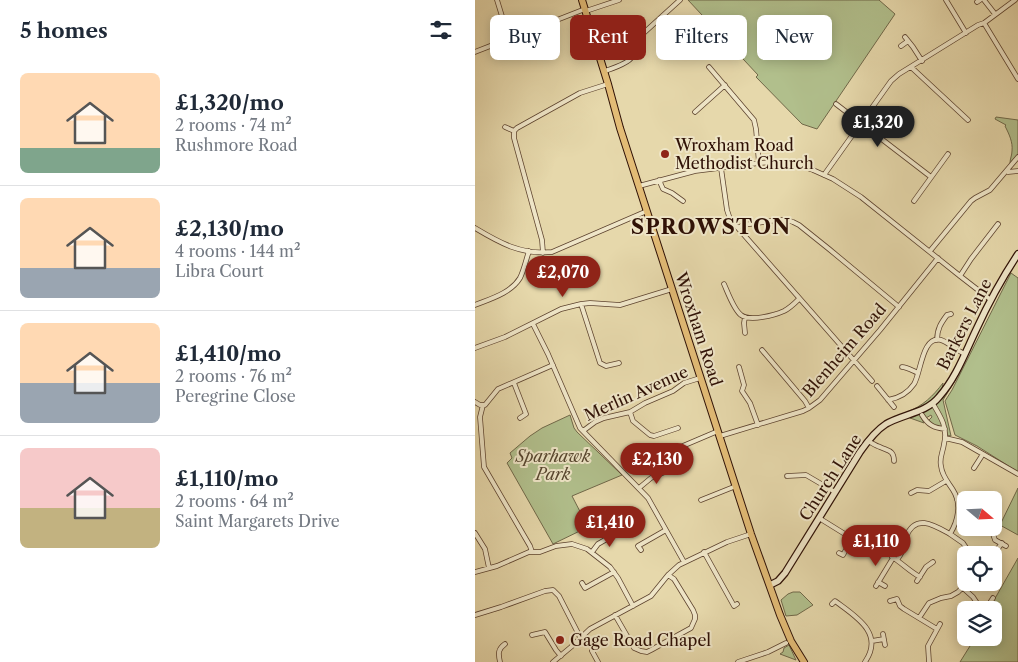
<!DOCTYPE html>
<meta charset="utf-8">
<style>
:root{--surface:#fff;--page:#f2f2f3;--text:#1f2937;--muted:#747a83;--line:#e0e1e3;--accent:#8f2418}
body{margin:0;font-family:"Libre Caslon Text",serif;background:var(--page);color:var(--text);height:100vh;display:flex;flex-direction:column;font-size:19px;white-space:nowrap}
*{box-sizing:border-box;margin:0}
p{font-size:16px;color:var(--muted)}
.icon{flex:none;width:28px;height:28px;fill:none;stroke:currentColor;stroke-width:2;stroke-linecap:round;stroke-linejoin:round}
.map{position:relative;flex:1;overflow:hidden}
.panel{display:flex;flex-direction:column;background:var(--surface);width:475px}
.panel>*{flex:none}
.guide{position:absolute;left:15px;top:15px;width:452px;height:45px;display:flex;gap:10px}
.needle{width:32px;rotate:109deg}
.controls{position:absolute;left:482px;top:491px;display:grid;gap:10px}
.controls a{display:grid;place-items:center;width:45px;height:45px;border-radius:8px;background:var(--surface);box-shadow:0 2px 12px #0003;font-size:25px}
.price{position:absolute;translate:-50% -42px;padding:0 11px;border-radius:18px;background:var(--accent);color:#fff;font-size:16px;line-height:32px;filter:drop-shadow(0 1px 2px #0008)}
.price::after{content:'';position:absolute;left:50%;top:30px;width:15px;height:11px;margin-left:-8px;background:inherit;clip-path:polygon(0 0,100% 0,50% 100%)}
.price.current{background:#222;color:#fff}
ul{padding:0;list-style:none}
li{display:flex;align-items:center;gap:15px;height:125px;padding:0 20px}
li+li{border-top:1px solid var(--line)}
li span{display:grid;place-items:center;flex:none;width:140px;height:100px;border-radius:8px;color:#555}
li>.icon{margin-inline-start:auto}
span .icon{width:60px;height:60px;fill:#fffc;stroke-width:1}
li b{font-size:21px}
h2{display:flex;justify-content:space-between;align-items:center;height:60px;padding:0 20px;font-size:21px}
.chip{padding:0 18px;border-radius:8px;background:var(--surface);box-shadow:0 2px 12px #0003;font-size:18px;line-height:45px}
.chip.current{background:var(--accent);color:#fff}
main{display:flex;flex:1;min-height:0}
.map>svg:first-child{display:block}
</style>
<main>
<section class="panel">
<h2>5 homes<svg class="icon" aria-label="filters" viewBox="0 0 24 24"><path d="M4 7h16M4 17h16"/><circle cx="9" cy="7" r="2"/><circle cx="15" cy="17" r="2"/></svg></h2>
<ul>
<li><span style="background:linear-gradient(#ffd9b3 75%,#7fa58c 0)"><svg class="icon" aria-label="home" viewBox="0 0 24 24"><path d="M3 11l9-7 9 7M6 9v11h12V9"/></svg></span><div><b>£1,320/mo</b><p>2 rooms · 74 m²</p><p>Rushmore Road</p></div></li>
<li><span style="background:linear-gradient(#ffd9b3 70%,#9aa5b1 0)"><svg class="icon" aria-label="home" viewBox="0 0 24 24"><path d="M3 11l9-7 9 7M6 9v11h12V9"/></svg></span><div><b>£2,130/mo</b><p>4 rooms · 144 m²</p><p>Libra Court</p></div></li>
<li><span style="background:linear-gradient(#ffd9b3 60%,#9aa5b1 0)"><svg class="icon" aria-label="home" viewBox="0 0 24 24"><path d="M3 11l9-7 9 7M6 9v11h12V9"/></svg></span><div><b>£1,410/mo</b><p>2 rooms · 76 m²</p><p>Peregrine Close</p></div></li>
<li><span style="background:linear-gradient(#f6c9c9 60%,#c2b280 0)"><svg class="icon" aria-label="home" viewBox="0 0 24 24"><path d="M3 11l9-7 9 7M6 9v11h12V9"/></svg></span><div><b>£1,110/mo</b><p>2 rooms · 64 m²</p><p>Saint Margarets Drive</p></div></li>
</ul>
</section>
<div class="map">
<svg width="543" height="662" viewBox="0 0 543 662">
<rect width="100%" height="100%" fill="#e6d8ab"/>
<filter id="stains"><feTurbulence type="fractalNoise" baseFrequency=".004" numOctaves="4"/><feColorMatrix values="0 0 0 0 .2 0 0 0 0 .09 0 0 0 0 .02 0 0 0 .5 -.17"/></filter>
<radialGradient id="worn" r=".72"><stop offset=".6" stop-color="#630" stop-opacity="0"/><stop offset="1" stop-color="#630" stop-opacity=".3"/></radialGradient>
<!-- green -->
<path fill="#b1bf8c" stroke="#706849" d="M213 0H404L420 14 342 129 327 124 281 77 283 75Z
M521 117 543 120V154L535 163C535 159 537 155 537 151 538 142 534 134 530 126L531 125 520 119Z
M536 273 543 278V472L502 446 480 435 470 401 477 390Z
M481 379 468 400 476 436 472 435 471 428C465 427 457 427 453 421L457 417 456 415 451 418 448 414 445 416 449 423 435 418 432 412C448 406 458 396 468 383L467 390Z
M95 415 99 428 102 432 147 475 97 496 113 527 78 544 32 463 37 458 35 453 55 436 67 428Z
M543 488V535L525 525Z
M543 558V662H485L500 638H519V610L514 609Z
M318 592H325L338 605 322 615 311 616 306 600 313 594Z
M314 645 321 660 305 654 308 652 309 648Z"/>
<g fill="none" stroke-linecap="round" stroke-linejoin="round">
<defs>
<path id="street" d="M22 0 34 39
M471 0 491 33
M509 0 520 14
M502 2 505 0
M111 11 144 0
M509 23 543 79
M430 37 438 47 447 61
M426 46 433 41
M0 52 110 9
M234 67 279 120 281 129 284 163
M436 67 493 120
M130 71C136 69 157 62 158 55 159 48 155 47 161 40L205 0
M361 104 456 177
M220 112 250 85
M30 127 39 131
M246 168 252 210 255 219 397 381
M532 171 533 172 543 171
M349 175 416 81 424 74 503 25 509 23 540 0
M184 180 188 189 197 193 208 201
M164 186 220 171 284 163 307 162 326 166 338 170 358 179 386 197 485 276 516 300
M439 201 473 154
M0 228C25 243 46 255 77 252L172 211
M263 228 268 225 302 220H312L318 222 324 225 354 249 424 307
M455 251 496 201 500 198 515 190 543 157
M68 253 67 240 39 138V131L42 128 105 93 133 84
M485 276 496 259 523 224
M249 284C253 293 259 310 266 315 275 322 300 315 309 311 315 308 320 303 324 299
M106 304 125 363 131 366 144 363
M0 305C15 299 36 293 45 278 49 270 51 260 54 251
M270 317 269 323 270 333
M58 324 73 354 105 428 173 498 209 562
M462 340C462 329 466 323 472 315L476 314
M0 348 30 337 86 309 106 304 115 303 145 305 197 289
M287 350 330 401 334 408
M264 367 269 385 267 391 275 403 283 425
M427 367C432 367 438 371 443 373
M39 383 51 414 45 418
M402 386 419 407
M413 400C424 398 433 393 439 384 446 373 447 335 466 340 473 342 482 351 490 354
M0 402 5 405H10L23 389 78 365
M8 405 5 417 9 467 55 546 57 552
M155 412 158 421 175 435 179 436 203 428
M447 415C453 425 459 428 470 429
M108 431 120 422 129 418 155 412 170 403 198 391 209 383 225 378
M245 436 328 411 334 408 345 400 405 330 463 258
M470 438 487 442 543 474
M393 441C397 443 401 446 405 447 413 451 419 450 419 461
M197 455 201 452 203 448 243 431
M499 468 508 454
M312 476 331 475 360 492
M164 488 176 478 192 471
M436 493 442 490 454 491 471 481
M226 500 261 486
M482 500 491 498 496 500
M344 518 394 549
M516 528 520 540 531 546
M0 533 10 549 14 568
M475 534 488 543 496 555
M166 550 163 546 191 530
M117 552 123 544 149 529 152 534
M229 552 259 606 262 604
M364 553 368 555 377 539
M510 555 521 551 527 543
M417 557C427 563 434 571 445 577
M422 560C424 557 427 553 428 549 430 546 429 541 431 537 440 513 459 525 475 534 483 521 487 504 478 490 473 482 467 476 466 466 464 458 468 452 469 444 473 428 466 417 458 404
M0 572 22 566 54 552H65L81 546 97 544 112 549 135 567 143 578 158 606
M442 581 451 567 458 562
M403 582 410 586
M107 583 110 588 139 572
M401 586 418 558
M488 588 498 597 502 603 510 610
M415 601 422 599 425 606 429 609 462 629
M357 604 360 601C380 616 410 633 390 662
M511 609 518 598
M0 615 26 607 70 591 78 590 84 596 105 637
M140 615 159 648 166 651 172 652 176 650 216 628 220 619V615L218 610 199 579 193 575
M444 618 454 603 466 598 476 596 483 592 493 582
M408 634 410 645
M57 635 70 632 81 650 86 656
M397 641 409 639
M117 651 123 662
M25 662C23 653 23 649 30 644
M78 662 96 647 115 629 176 596 193 575 204 565 252 542 276 534
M263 662 293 652 311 643
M454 662 453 646 465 624"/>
<path id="secondary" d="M295 585 303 581 310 573 385 452C392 442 400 431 411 424 428 414 451 413 464 397 481 378 490 353 501 330 513 304 527 278 543 254"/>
<path id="primary" d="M107 0 133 84 145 128 276 534 305 615 316 641 329 662"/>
</defs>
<!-- street casing -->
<use href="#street" stroke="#5d432f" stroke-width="5.5"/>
<!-- secondary casing -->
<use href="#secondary" stroke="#2f1106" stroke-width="8"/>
<!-- primary casing -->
<use href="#primary" stroke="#2f1106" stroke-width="8"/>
<!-- street -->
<use href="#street" stroke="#efe6c8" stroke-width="4"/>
<!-- secondary -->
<use href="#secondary" stroke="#efe6c8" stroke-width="5.5"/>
<!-- primary -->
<use href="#primary" stroke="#e3bc76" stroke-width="6"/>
</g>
<!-- markers -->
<g fill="#8f2418" stroke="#efe6c8" stroke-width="2">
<circle cx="190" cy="154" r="5"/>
<circle cx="85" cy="640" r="5"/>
</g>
<g text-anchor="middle" stroke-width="4" stroke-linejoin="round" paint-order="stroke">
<!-- poi labels -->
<g font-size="16" fill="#2f1106" stroke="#efe6c8" text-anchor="start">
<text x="200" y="151">Wroxham Road<tspan x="200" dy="18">Methodist Church</tspan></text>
<text x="95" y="646">Gage Road Chapel</text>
</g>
<!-- street labels -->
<g font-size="16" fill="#2f1106" stroke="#efe6c8">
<text transform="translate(489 324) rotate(-63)" y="6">Barkers Lane</text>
<text transform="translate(224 329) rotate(72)" y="6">Wroxham Road</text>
<text transform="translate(369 350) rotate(-49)" y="6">Blenheim Road</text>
<text transform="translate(161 393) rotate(-24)" y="6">Merlin Avenue</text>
<text transform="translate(355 477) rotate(-57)" y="6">Church Lane</text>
</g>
<!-- park labels -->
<g font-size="16" font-style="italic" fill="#56452e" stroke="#efe6c8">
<text x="78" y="462">Sparhawk<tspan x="78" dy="18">Park</tspan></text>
</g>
<!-- district labels -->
<g font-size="21" font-weight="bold" letter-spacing="1" fill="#2f1106" stroke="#efe6c8">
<text x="236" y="234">SPROWSTON</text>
</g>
</g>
<rect width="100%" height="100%" filter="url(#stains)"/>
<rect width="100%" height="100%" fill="url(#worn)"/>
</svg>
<div class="controls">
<a><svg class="needle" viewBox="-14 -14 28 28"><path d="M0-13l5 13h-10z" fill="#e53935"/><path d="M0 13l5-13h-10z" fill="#747a83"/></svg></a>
<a><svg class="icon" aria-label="locate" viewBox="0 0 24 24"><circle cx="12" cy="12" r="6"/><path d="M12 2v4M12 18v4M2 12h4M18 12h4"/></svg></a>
<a><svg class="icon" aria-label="layers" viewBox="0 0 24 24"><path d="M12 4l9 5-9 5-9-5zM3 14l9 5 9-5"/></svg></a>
</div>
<b class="price current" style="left:403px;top:148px">£1,320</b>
<b class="price" style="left:88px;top:298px">£2,070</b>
<b class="price" style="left:182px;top:485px">£2,130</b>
<b class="price" style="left:135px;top:548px">£1,410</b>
<b class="price" style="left:401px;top:567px">£1,110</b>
<div class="guide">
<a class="chip">Buy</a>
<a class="chip current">Rent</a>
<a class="chip">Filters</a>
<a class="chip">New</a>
</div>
</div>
</main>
